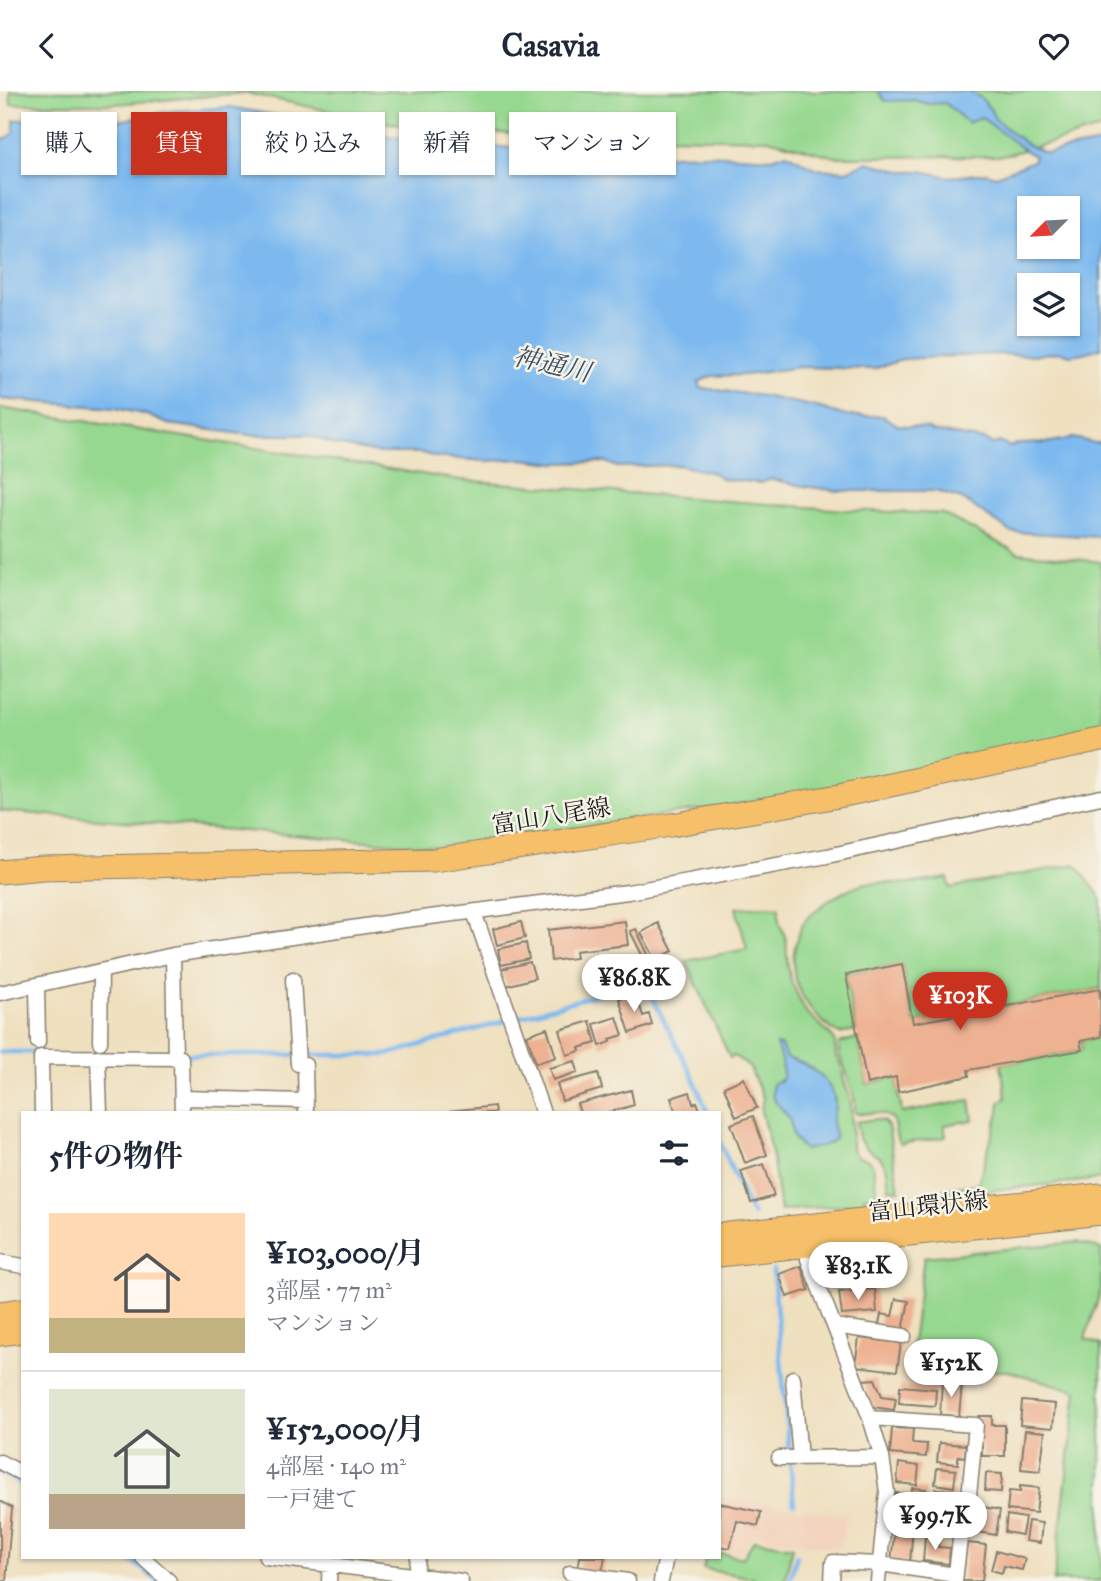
<!DOCTYPE html>
<html lang="ja">
<meta charset="utf-8">
<style>
:root{--surface:#fff;--page:#f2f2f3;--text:#1f2937;--muted:#747a83;--line:#e0e1e3;--accent:#c8321e}
body{margin:0;font-family:"IM FELL Great Primer","Noto Serif JP",serif;background:var(--page);color:var(--text);height:100vh;display:flex;flex-direction:column;font-size:26px;white-space:nowrap}
*{box-sizing:border-box;margin:0}
p{font-size:23px;color:var(--muted)}
.icon{flex:none;width:38px;height:38px;fill:none;stroke:currentColor;stroke-width:2;stroke-linecap:round;stroke-linejoin:round}
.map{position:relative;flex:1;overflow:hidden}
.side{position:absolute;left:21px;top:1020px;width:700px;height:448px;display:flex;flex-direction:column;background:var(--surface);border-radius:0px;box-shadow:0 2px 5px #0004}
.side>*{flex:none}
.top-card{position:absolute;left:21px;top:21px;width:700px;height:63px;display:flex;gap:14px}
.needle{width:46px;rotate:246deg}
.buttons{position:absolute;left:1017px;top:105px;display:grid;gap:14px}
.buttons a{display:grid;place-items:center;width:63px;height:63px;border-radius:0px;background:var(--surface);box-shadow:0 2px 5px #0004;font-size:35px}
.price{position:absolute;translate:-50% -60px;padding:0 16px;border-radius:24px;background:#fff;color:#222;font-size:23px;line-height:46px;filter:drop-shadow(0 2px 4px #0008)}
.price::after{content:'';position:absolute;left:50%;top:42px;width:21px;height:16px;margin-left:-10px;background:inherit;clip-path:polygon(0 0,100% 0,50% 100%)}
.price.active{background:var(--accent);color:#fff}
ul{padding:0;list-style:none}
li{display:flex;align-items:center;gap:21px;height:175px;padding:0 28px}
li+li{border-top:2px solid var(--line)}
li span{display:grid;place-items:center;flex:none;width:196px;height:140px;border-radius:0px;color:#555}
li>.icon{margin-inline-start:auto}
span .icon{width:84px;height:84px;fill:#fffc;stroke-width:1}
li b{font-size:30px}
h2{display:flex;justify-content:space-between;align-items:center;height:84px;padding:0 28px;font-size:30px}
.pill{padding:0 24px;border-radius:0px;background:var(--surface);box-shadow:0 2px 5px #0004;font-size:24px;line-height:63px}
.pill.active{background:var(--accent);color:#fff}
header{display:flex;justify-content:space-between;align-items:center;height:91px;padding:0 28px;background:var(--surface);font-size:32px;font-weight:800}
.map>svg:first-child{display:block}
</style>
<header><svg class="icon" aria-label="back" viewBox="0 0 24 24"><path d="M15 5l-7 7 7 7"/></svg>Casavia<svg class="icon" aria-label="heart" viewBox="0 0 24 24"><path d="M12 20l-8-8c-3-5 5-10 8-4 3-6 11-1 8 4z"/></svg></header>
<div class="map">
<svg width="1101" height="1490" viewBox="0 0 1101 1490">
<rect width="100%" height="100%" fill="#f7f3e8"/>
<filter id="ink" filterUnits="userSpaceOnUse"><feTurbulence type="fractalNoise" baseFrequency=".0143" numOctaves="2"/><feDisplacementMap in="SourceGraphic" scale="14" xChannelSelector="R" yChannelSelector="G"/><feConvolveMatrix kernelMatrix="1 2 1 2 8 2 1 2 1" color-interpolation-filters="sRGB"/></filter>
<filter id="wash" filterUnits="userSpaceOnUse"><feTurbulence type="fractalNoise" baseFrequency=".00686" numOctaves="4" result="noise"/><feDisplacementMap in="SourceGraphic" scale="28" xChannelSelector="R" yChannelSelector="G"/><feGaussianBlur stdDeviation="1.57" result="paint"/><feColorMatrix in="noise" values="0 0 0 0 0 0 0 0 0 0 0 0 0 0 0 0 0 1.4 0 .05"/><feComposite in="paint" operator="in"/></filter>
<g filter="url(#wash)">
<rect width="100%" height="100%" fill="#efe0c0"/>
<!-- built -->
<path fill="#f3d4be" d="M719 1406 847 1425 839 1458 753 1444 740 1463 719 1458Z"/>
<!-- green -->
<path fill="#96d88f" stroke="#597a56" stroke-width="2" d="M10 0H1101V38L1002 65 835 66 768 48 511 43 379 31 246 2 115 13H11Z
M0 317 460 389 845 419 943 423 1018 462 1101 471V642L825 701 439 756 0 720Z
M1076 773 1101 807V907L1099 898 913 932 902 874 846 884 856 940 839 943C809 924 785 888 796 852 798 845 799 838 804 831 810 823 820 816 828 810 838 804 850 796 862 793 878 790 895 793 911 792 923 791 936 789 948 787L950 797Z
M767 815 779 816V831L786 848 788 877 792 893 806 921 829 942 835 950 836 966 841 974 844 990 851 1011 852 1058 857 1066C864 1067 870 1068 873 1075L877 1104 864 1105 865 1112 780 1120 772 1063 761 1020 763 1007 750 977 735 965 730 967 686 870 747 858 736 817Z
M1101 946V1088L946 1104 944 1098 978 1093 999 1021 1000 1011 1006 1007 1001 973 1082 959 1080 950Z
M858 947 867 993 896 986 902 1022 970 1009 973 1029 944 1034 946 1046 900 1053 897 1048 893 1028C886 1024 880 1021 872 1022 865 1022 861 1024 855 1022V1010L844 974 839 964V954L842 951Z
M875 1028 883 1030 888 1035 899 1099 889 1098 887 1078 881 1068 866 1057 859 1048 856 1031Z
M1077 1151 1101 1158V1199L1085 1248 1101 1254V1490H1054L1077 1300 1008 1280H908L924 1166Z
M754 1449 793 1456 784 1490H754V1487L703 1478 706 1467 719 1466V1462L743 1467Z"/>
<!-- water -->
<path fill="#7db9ef" stroke="#4c6a86" stroke-width="2" fill-rule="evenodd" d="M878 0H968L981 7 991 19 995 28 1013 43 1030 55 1046 62 1101 52V257L1084 262 1070 264 1061 261 1033 264 994 263 905 268 874 278 799 276 746 284 712 285 699 291 701 297 763 305 817 316 846 325H883L898 334 927 337 932 340 984 349 993 353 999 351 1010 356 1017 353 1046 352 1073 347 1095 352H1101V446L1011 441 962 408 935 400H838L803 395 771 388 761 392 723 388 713 382 678 374 617 376 606 371 555 372 522 368 486 370 435 366 422 362H377L336 354 308 344H249L168 333 147 324 115 317 0 308V47L5 48 14 42V29L51 27 82 20 95 29H124L170 20 230 16 280 25 367 48 383 45 609 66 705 63 772 67 786 62 817 78 846 80 867 71 901 80H922L949 86 985 82 996 85 1033 70 1035 65 1027 61 981 26 968 32 945 12 928 13 914 9 885 10ZM1029 117H1068V156H1029ZM1029 194H1068V233H1029Z
M776 954 781 955 786 967C807 971 836 991 835 1015 835 1020 832 1026 832 1031 833 1038 836 1041 835 1048 825 1056 817 1056 805 1059 800 1055 793 1049 792 1042 790 1035 792 1032 788 1026 781 1013 768 1012 773 992L779 990 783 986 782 972Z"/>
<g fill="none" stroke-linecap="round" stroke-linejoin="round">
<!-- stream -->
<path stroke="#7db9ef" stroke-width="4.5" d="M631 894 651 904 694 988 708 1022
M0 961H41
M183 964H386L683 879
M719 1049 747 1114 753 1124
M773 1179 794 1413
M0 1381 23 1394
M126 1466 158 1490
M789 1490 797 1464"/>
</g>
<g id="blocks">
<!-- building -->
<path fill="#eeb293" d="M625 830 628 854 575 860 576 867 551 870 548 839Z
M521 831 525 847 497 854 493 838Z
M658 832 673 860 656 869 641 842Z
M636 838 648 863 643 866 630 840Z
M526 852 529 868 501 874 498 858Z
M530 871 535 887 506 895 501 878Z
M902 873 913 932 1100 898 1101 946 1080 950 1082 959 968 979 969 985 898 1001 896 986 867 993 846 884Z
M636 903 643 925 649 923 652 934 630 942 619 908Z
M617 926 623 944 610 948 611 951 600 955 594 933Z
M590 930 596 952 579 957 580 960 567 964 560 939Z
M547 937 556 966 536 972 527 944Z
M575 970 578 981 553 989 549 977Z
M598 982 602 998 562 1010 557 993Z
M744 987 757 1017 736 1026 724 996Z
M631 999 634 1014 607 1022H580L577 1013Z
M690 1001 693 1013 697 1011 701 1022H676L671 1007Z
M494 1015 495 1022H450V1020Z
M753 1025 767 1064 745 1072 731 1033Z
M764 1073 774 1105 751 1112 741 1080Z
M801 1175 809 1199 787 1206 779 1183Z
M875 1198 877 1221 842 1224 839 1201Z
M896 1208 909 1210 902 1244 878 1239 881 1223 892 1225Z
M859 1247 901 1252 897 1280 855 1275Z
M875 1288 882 1305 896 1307 894 1319 873 1316 863 1289Z
M942 1291 962 1293 959 1325 940 1324Z
M900 1295 936 1298 935 1315 899 1312Z
M1022 1310 1055 1313 1053 1337 1020 1334Z
M979 1325H992V1334H1005V1365H982V1355H979Z
M892 1337 913 1338 912 1352 927 1353 926 1366 890 1363Z
M1025 1339 1045 1341 1040 1380 1021 1378Z
M939 1352 966 1354 965 1366 958 1365V1373L937 1371Z
M899 1372 919 1375 917 1394 897 1392Z
M937 1377 956 1379 954 1396 935 1393Z
M986 1382 1002 1383 1001 1401 985 1400Z
M1020 1395 1039 1397 1036 1422 1007 1419 1009 1400 1020 1401Z
M912 1397 926 1398 924 1430 910 1429Z
M936 1398 954 1400V1407H949L948 1419H956L955 1432 933 1430Z
M896 1402 909 1403 907 1419 895 1418Z
M0 1410 12 1417 6 1490H0Z
M719 1412 761 1421 758 1435 737 1430 730 1457 719 1455Z
M984 1416 1000 1419 996 1444 972 1440 975 1421 983 1423Z
M1007 1424 1025 1427 1022 1444 1005 1441Z
M1028 1430 1042 1432 1040 1452 1025 1450Z
M895 1435 913 1436 910 1472 891 1471Z
M925 1445 939 1447 938 1456 950 1457 949 1473 923 1470Z
M967 1452 986 1454 982 1490H962Z
M996 1460 1025 1468 1022 1479 1004 1475 1002 1482 991 1479Z
M580 1466H605L602 1482 578 1477Z"/>
</g>
</g>
<g filter="url(#ink)">
<use href="#blocks" fill-opacity="0" stroke="#867e6e" stroke-width="2"/>
<g fill="none" stroke-linecap="round" stroke-linejoin="round">
<defs>
<path id="minor" d="M474 821 543 1022
M173 864 175 967
M293 888 298 973 305 974 306 1022
M37 894 38 951
M0 902 173 864 398 830 628 801 827 765 1101 706
M100 951 101 881
M98 966 100 1022
M182 1007 306 1010
M42 1022 41 966 181 967 182 1022
M807 1149 808 1168 870 1327 882 1366 887 1401 878 1490
M0 1171 23 1175
M834 1235 904 1245
M793 1287 800 1367
M870 1327 976 1334 966 1435 960 1448 955 1490
M779 1367 882 1366
M0 1371 23 1383
M142 1466 169 1490
M266 1466 461 1490
M570 1482 628 1490
M416 1485 418 1466
M329 1490 330 1474
M661 1490 666 1466
M832 1490 833 1471 880 1473 956 1484"/>
<path id="primary" d="M0 781 43 777 434 769 671 734 839 705 1101 649
M719 1144 1101 1104
M719 1164 1101 1122
M0 1222 23 1219
M0 1243 23 1240"/>
</defs>
<!-- minor casing -->
<use href="#minor" stroke="#867e6e" stroke-width="17"/>
<!-- primary casing -->
<use href="#primary" stroke="#867e6e" stroke-width="25"/>
<!-- minor -->
<use href="#minor" stroke="#fff" stroke-width="14"/>
<!-- primary -->
<use href="#primary" stroke="#f6c06b" stroke-width="23"/>
</g>
</g>
<g text-anchor="middle" stroke-width="5" stroke-linejoin="round" paint-order="stroke">
<!-- street labels -->
<g font-size="24" fill="#1c1c1c" stroke="#f7f3e8">
<text transform="translate(551 725) rotate(-9)" y="8">富山八尾線</text>
<text transform="translate(928 1115) rotate(-6)" y="8">富山環状線</text>
</g>
<!-- water labels -->
<g font-size="26" font-style="italic" fill="#3e5366" stroke="#f7f3e8">
<text transform="translate(552 273) rotate(13)" y="9">神通川</text>
</g>
</g>
</svg>
<div class="buttons">
<a><svg class="needle" viewBox="-14 -14 28 28"><path d="M0-13l5 13h-10z" fill="#e53935"/><path d="M0 13l5-13h-10z" fill="#747a83"/></svg></a>
<a><svg class="icon" aria-label="layers" viewBox="0 0 24 24"><path d="M12 4l9 5-9 5-9-5zM3 14l9 5 9-5"/></svg></a>
</div>
<b class="price" style="left:634px;top:923px">¥86.8K</b>
<b class="price active" style="left:960px;top:941px">¥103K</b>
<b class="price" style="left:858px;top:1211px">¥83.1K</b>
<b class="price" style="left:951px;top:1308px">¥152K</b>
<b class="price" style="left:935px;top:1461px">¥99.7K</b>
<div class="top-card">
<a class="pill">購入</a>
<a class="pill active">賃貸</a>
<a class="pill">絞り込み</a>
<a class="pill">新着</a>
<a class="pill">マンション</a>
</div>
<section class="side">
<h2>5件の物件<svg class="icon" aria-label="filters" viewBox="0 0 24 24"><path d="M4 7h16M4 17h16"/><circle cx="9" cy="7" r="2"/><circle cx="15" cy="17" r="2"/></svg></h2>
<ul>
<li><span style="background:linear-gradient(#ffd9b3 75%,#c2b280 0)"><svg class="icon" aria-label="home" viewBox="0 0 24 24"><path d="M3 11l9-7 9 7M6 9v11h12V9"/></svg></span><div><b>¥103,000/月</b><p>3部屋 · 77 m²</p><p>マンション</p></div></li>
<li><span style="background:linear-gradient(#dfe7d0 75%,#b9a48a 0)"><svg class="icon" aria-label="home" viewBox="0 0 24 24"><path d="M3 11l9-7 9 7M6 9v11h12V9"/></svg></span><div><b>¥152,000/月</b><p>4部屋 · 140 m²</p><p>一戸建て</p></div></li>
</ul>
</section>
</div>
